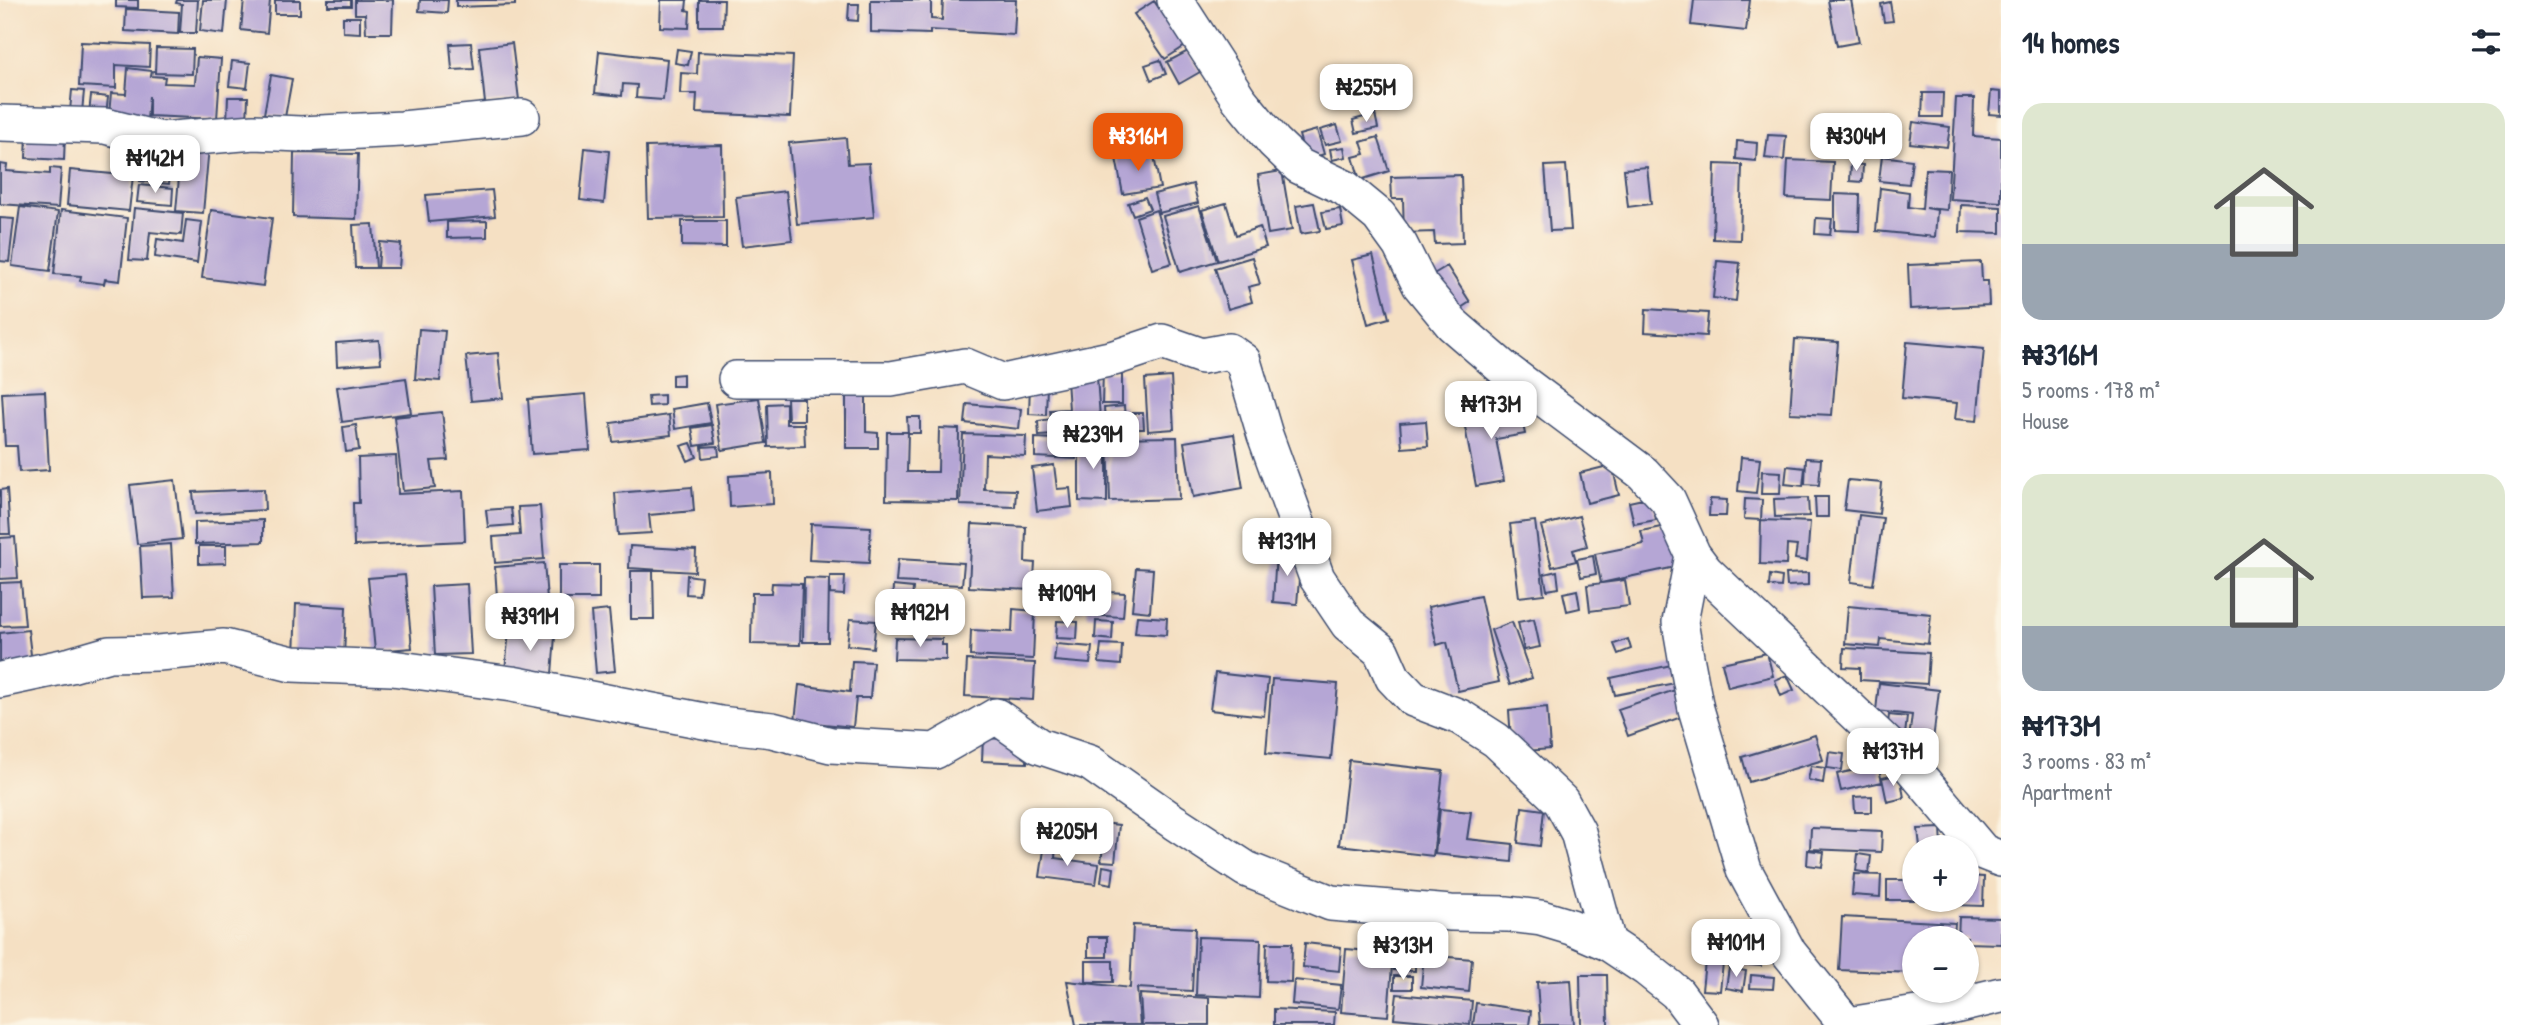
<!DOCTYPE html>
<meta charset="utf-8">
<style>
:root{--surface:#fff;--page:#f2f2f3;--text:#1f2937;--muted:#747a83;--accent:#ea580c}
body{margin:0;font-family:"Patrick Hand",sans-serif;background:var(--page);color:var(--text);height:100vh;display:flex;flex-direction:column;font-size:26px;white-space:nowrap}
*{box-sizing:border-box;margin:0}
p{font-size:23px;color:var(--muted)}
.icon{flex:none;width:38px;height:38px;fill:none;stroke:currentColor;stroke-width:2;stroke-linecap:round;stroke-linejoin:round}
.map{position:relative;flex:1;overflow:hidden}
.sheet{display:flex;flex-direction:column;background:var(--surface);width:525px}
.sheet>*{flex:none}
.tools{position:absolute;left:1902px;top:835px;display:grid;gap:14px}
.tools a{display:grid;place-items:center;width:77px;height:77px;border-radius:50%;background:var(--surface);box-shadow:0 2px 5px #0004;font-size:35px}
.price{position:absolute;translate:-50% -60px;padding:0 16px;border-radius:14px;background:#fff;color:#222;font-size:23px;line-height:46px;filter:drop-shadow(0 2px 4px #0008)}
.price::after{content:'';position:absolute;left:50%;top:42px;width:21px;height:16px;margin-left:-10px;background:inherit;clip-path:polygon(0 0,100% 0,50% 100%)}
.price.selected{background:var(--accent);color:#fff}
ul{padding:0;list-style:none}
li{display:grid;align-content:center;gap:14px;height:371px;padding:0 21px}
li span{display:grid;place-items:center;height:217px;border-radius:21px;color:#555}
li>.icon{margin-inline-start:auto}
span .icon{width:126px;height:126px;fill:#fffc;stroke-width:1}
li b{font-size:30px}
h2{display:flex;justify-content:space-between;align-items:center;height:84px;padding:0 21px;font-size:30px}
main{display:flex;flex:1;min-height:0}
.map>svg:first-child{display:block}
</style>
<main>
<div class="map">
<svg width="2001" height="1025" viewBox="0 0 2001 1025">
<rect width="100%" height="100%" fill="#fcf5e5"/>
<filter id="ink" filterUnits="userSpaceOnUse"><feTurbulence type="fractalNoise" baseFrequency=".0143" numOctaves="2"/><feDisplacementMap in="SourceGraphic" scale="14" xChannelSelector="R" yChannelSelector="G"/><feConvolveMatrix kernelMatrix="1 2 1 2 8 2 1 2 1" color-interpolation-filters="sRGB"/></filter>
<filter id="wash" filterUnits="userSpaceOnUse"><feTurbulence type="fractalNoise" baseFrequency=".00686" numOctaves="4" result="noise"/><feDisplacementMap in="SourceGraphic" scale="28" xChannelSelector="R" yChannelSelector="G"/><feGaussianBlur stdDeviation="1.57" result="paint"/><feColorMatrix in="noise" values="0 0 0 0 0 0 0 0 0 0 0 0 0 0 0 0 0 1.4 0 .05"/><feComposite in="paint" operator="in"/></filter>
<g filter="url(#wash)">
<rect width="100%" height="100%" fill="#f5e0c3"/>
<g id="blocks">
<!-- building -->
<path fill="#b5a6d5" d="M116 0H138V8L116 7Z
M177 0H198L196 33H180L182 4 176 3Z
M203 0H227L224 34 200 31Z
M244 0H270L267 33 241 30Z
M275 0H300V14H275Z
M328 0H351V6H328Z
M355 0H393L392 33H366L365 14H355Z
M420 0H448L447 13 419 11Z
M456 0H515V5L456 7Z
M661 0H687L686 10 690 11 689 28 660 27Z
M699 0H724L723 26H699Z
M871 0H931V19L942 20 943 0H1016L1014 35 930 30V34L871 32Z
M1694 0H1750L1746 31 1691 25Z
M1828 0H1851L1859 42 1837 46Z
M1154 1 1185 46 1165 59 1134 14Z
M1890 2 1893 21 1884 22 1881 4Z
M849 4H859L858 21 848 20Z
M126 9 179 12 178 34 125 31Z
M343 17H360V33L343 32Z
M81 42 150 45 149 67 116 65V88L79 86Z
M471 43 474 69 452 70 450 44Z
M512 43 519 100 485 103 479 47Z
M156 48 193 49 192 74 155 73Z
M677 49 691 51 688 65 675 63Z
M599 51 667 59 663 100 636 98 637 85 623 84 622 96 595 93Z
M1188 51 1200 72 1179 84 1167 62Z
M698 52 793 56 790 117 696 113 697 94H680L681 73 697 74Z
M197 57 221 59 217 119 149 116V96L147 119 109 115 111 93 126 94 128 68 152 71 151 76 165 77 164 83 195 84Z
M1160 60 1166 74 1151 80 1145 65Z
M232 61 250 63 247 88 229 86Z
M271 75 292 79 285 117 264 114Z
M72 90 84 91 82 112 70 111Z
M1991 91 2001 92V115L1989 114Z
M1923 93H1943L1942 117H1922Z
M91 95 108 97 106 116 89 114Z
M228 97H248L247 122H227Z
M1956 98H1974L1973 136 2001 138V202L1950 199Z
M1375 114 1378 128 1356 133 1353 120Z
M1913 122 1950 127 1947 147 1910 143Z
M1337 125 1342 141 1325 145 1320 130Z
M1317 130 1324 154 1306 160 1299 135Z
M27 133 65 134 64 160 26 158Z
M1768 135 1786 136 1784 160 1765 158Z
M1378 137 1389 171 1360 180 1353 157 1365 154 1361 142Z
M846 138 848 164 869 163 874 217 797 224 789 143Z
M1737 141 1757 143 1756 161 1736 159Z
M182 144 209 146 203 213 176 211Z
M722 145 723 217 648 218 646 147Z
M144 146 173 149 169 184 140 181Z
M1344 147 1346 157 1332 160 1330 149Z
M585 148 609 151 604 203 580 200Z
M1153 151 1160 188 1123 194 1116 158Z
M294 153 358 154 356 219 293 217Z
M1882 156 1912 160 1909 184 1879 181Z
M1788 160 1833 162 1831 200 1786 198Z
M0 164 7 165 6 171 50 174V168L61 169 58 208 0 204Z
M1715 164 1742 165 1740 240 1713 239Z
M1851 164 1863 165 1862 182 1850 181Z
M1566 165 1571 230 1550 231 1545 166Z
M1647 167 1651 204 1628 207 1624 169Z
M1925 169 1949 170 1947 210 1926 208 1937 210 1935 237 1876 231 1880 188 1909 192 1908 207 1922 209Z
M70 170 133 176 129 211 67 205Z
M1282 171 1292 230 1268 234 1258 175Z
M1461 175 1463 243 1435 244 1434 232 1404 233 1403 199H1392L1391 177Z
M1193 184 1198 203 1159 213 1154 194Z
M139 185 173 188 172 205 137 202Z
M492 190 495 216 429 222 426 195Z
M786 191 792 240 742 246 736 197Z
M1835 194 1860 195 1859 231 1835 230Z
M1145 197 1150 209 1133 215 1128 203Z
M1226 203 1236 235 1260 227 1266 247 1218 261 1202 210Z
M1314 203 1320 231 1301 234 1296 206Z
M1961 205 2001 207V233L1960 232Z
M1199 206 1217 261 1180 272 1163 216Z
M20 207 58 212 50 271 12 266Z
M134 208 183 213 181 235 150 232 147 261 129 260Z
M1340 209 1343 226 1326 229 1322 212Z
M61 210 127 218 120 281 105 279 104 284 80 281 81 276 54 274Z
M211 210 272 218 263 286 202 278Z
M1156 210 1172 263 1152 269 1136 217Z
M0 218 14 219 9 262 0 261Z
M1816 218 1832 219 1830 235 1815 234Z
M186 220 202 222 197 263 155 257 157 239 183 243Z
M487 221V237L447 238V222Z
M682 221H726V247L682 246Z
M373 224 376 268H355L353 225Z
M380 242 401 244 399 268H378Z
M1373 255 1389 318 1368 324 1352 260Z
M1252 257 1260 284 1248 287 1252 302 1228 309 1215 268Z
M1717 261 1740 263 1736 301 1713 298Z
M1981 262 1982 281H1988L1989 305 1910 309 1908 265Z
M1447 266 1470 302 1450 315 1427 278Z
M1646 309 1708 313 1706 336 1645 332Z
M419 329 445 331 440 381 415 379Z
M1795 339 1838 342 1832 415 1790 413Z
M379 340 381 363 337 366 336 343Z
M1907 342 1984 349 1977 421 1955 419 1957 403 1902 398Z
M498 353 503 398 471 401 466 356Z
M1103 372H1122V404H1102Z
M683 374V386H672V375Z
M1097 377 1101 432 1039 436 1038 421 1051 419 1050 410 1069 409 1067 380Z
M1171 377 1174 429 1148 431 1145 379Z
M406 378 411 413 342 422 337 387Z
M1030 384 1047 385 1046 415 1029 414Z
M45 391 49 470 19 472 17 446H5L2 393Z
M586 394 590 450 532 454 528 399Z
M866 394V432L878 433V448H846V395Z
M664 395V405L649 406 648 396Z
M759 398 766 443 722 450 715 404Z
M787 398H804V420H788Z
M707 403 711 423 675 429 672 409Z
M786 403V424H804L805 446 768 447 767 404Z
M967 404 1021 409 1019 429 965 423Z
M1519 405 1525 434 1496 439 1504 481 1476 486 1463 416Z
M1124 406 1126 431 1106 433 1104 408Z
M442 412 448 460 431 461 435 488 403 491 394 417Z
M1133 413H1143L1144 429H1133Z
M669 415 671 435 613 442 611 423Z
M907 417H920V433H908Z
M1426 421 1428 446 1402 448 1400 423Z
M356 425 359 450 346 452 343 427Z
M712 425 715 443 695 446 692 428Z
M939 428 959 429 958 501 886 500 887 432H908L907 472H938Z
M963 434 1026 436 1025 456 985 454 984 489 1016 490 1015 507 960 505Z
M1234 434 1243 488 1193 497 1184 442Z
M1177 437 1179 499 1110 501 1108 438Z
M1035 438 1077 440 1076 459 1035 457Z
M1079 440H1107V502L1079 501Z
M691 443 697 457 688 461 681 446Z
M718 446 719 456 703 458 702 447Z
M396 456 398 494 463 491 465 541 354 546 353 503H359L358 458Z
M1741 457 1760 459 1756 493 1738 491Z
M1806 458 1821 459 1819 485 1805 484Z
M1054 465 1057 489 1070 488 1072 507 1037 511 1032 468Z
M1612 465 1619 495 1587 503 1580 473Z
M1787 466 1805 468 1803 486 1785 484Z
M1762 471 1781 472 1780 494H1761Z
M772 473 773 504 730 507 729 476Z
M175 480 182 539 137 544 130 485Z
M1848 480 1882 483 1879 514 1844 510Z
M692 487 694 511 649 515 651 533 618 535 615 493Z
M7 489 10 534H0V490Z
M264 489 265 510 195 514 193 492Z
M1652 497 1656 520 1634 524 1629 502Z
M1815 497H1828V517H1816Z
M1808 498 1809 516 1775 517 1774 499Z
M1710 499 1727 500 1726 516H1709Z
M1745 499 1762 500 1761 520 1744 519Z
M540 506 544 559 495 563 493 537 520 535 518 507Z
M511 508 513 525 488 527 486 510Z
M1859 515 1883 518 1873 585 1851 582Z
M1579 516 1587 546 1573 550 1576 561 1552 567 1541 526Z
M263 520V542L195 544V522Z
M1761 520 1810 522 1807 561 1795 559 1797 546 1787 545 1786 565 1760 564Z
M1535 521 1544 594 1519 597 1510 524Z
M811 524 871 527 869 563 809 560Z
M972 524 1026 527 1025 562 1035 563 1033 590 969 587Z
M1671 525 1680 566 1601 583 1595 554 1644 544 1641 531Z
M15 537 18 578 0 579V538Z
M171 544 174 597 143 598 140 546Z
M199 546H226V563L199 564Z
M630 546 696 550 695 572 629 568Z
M1276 553 1301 555 1297 604 1273 602Z
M1593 556 1596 574 1581 577 1577 559Z
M898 559 964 563 962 585 896 582Z
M544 563 549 623 499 627 495 567Z
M559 565H599V599H559Z
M1136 568 1153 569 1150 612 1132 610Z
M631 571H653L654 619H631Z
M1557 571 1559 588 1547 590 1544 574Z
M1808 573V585L1787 586 1786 574Z
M405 575 412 648 375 651 368 578Z
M687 575 701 577 699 595 686 594Z
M1770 575 1782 577 1781 587 1769 586Z
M830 576H845L844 595 830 594Z
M804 578 829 579 828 642H803Z
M1625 580 1629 606 1590 611 1587 585Z
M21 582 25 625 0 626V583Z
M772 583 802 584 800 645 751 644 752 593H771Z
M467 584 471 654 435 655 431 586Z
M893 586 913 588 912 602 921 603 920 619H912L911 625H891Z
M1061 589 1084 591 1083 610 1060 608Z
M1577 590 1580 608 1567 611 1563 593Z
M1089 591 1125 593 1123 617 1087 615Z
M1480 596 1499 682 1458 691 1447 642 1437 645 1428 607Z
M296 604 346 607 344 658 294 656Z
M1848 606 1931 614 1928 644 1881 639 1880 647 1845 644Z
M1013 609 1035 611 1033 659 970 656 971 630 1012 632Z
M609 610 615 671 596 673 591 612Z
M1137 616 1167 618 1166 635 1135 633Z
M850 619 876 621 873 648 847 645Z
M1534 619 1540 647 1524 650 1518 622Z
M1057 621 1078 622 1077 639 1056 638Z
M1096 621 1113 622 1112 640 1095 638Z
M1512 622 1532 678 1510 685 1491 630Z
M28 630 32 663 0 667V633Z
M509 632 555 636 552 674 505 670Z
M895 638 942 639V645H946V660L894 659Z
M1628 639 1631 649 1618 654 1614 644Z
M1056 644 1092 647 1090 664 1054 661Z
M1101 644 1122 645 1121 665 1099 663Z
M1844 648 1929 653 1927 684 1860 680V668L1843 667Z
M1767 653 1773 676 1728 687 1722 663Z
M967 660 1035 663 1033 700 965 696Z
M852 661 873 662 870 698H856L853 727 795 721 799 685 850 692Z
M1676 664 1680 682 1615 695 1611 678Z
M1215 673 1268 679 1264 716 1210 710Z
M1787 675 1794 690 1781 696 1775 680Z
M1272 679 1338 684 1331 759 1266 753Z
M1879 683 1939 690 1931 757 1907 755 1912 715 1876 711Z
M1681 688 1690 714 1628 736 1618 709Z
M1547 707 1550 749 1512 752 1509 711Z
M1889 715 1907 717 1904 744 1886 742Z
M1815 735 1823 760 1749 782 1742 757Z
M983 738 1028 740 1027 763 982 761Z
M1829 752 1844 754 1842 770 1827 768Z
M1349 760 1443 771 1433 856 1339 845Z
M1878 765 1882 782 1841 791 1837 774Z
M1811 766 1825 768 1823 783 1808 780Z
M1900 774 1904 798 1887 802 1882 778Z
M1872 796V812H1855L1854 797Z
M1522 807 1544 810 1540 846 1518 843Z
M1440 809 1471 812 1467 839 1513 844 1512 862 1435 854Z
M1047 817 1119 825 1115 862 1101 861 1103 848 1044 842Z
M1811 828 1882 831 1881 852 1810 849Z
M1941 828 1942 847H1920L1918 829Z
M1045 843 1056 845 1055 858 1099 864 1096 884 1040 877Z
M1808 850 1824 852 1822 867 1807 865Z
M1858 854 1871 856 1869 873 1856 871Z
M1103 866 1114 868 1112 884 1101 882Z
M1854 874 1881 875 1880 897 1852 895Z
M1967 876 1984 877 1983 906 1954 905V900H1967Z
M1887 880H1914V900H1887Z
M1842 917 1955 923 1954 938H1914V973L1839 970Z
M1959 917 2001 918V944L1967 943V938H1958Z
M1133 925 1195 928 1192 991 1137 988 1140 1025H1076L1067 981 1130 988Z
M1088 937H1107V957H1088Z
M1198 937 1261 939 1259 998 1196 995Z
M1267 943H1292L1291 982 1266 981Z
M1305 943 1341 947 1339 971 1303 967Z
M1733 943 1763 946 1761 966 1731 963Z
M1346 949 1393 953 1388 1016 1341 1012Z
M1706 952 1724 954 1720 991 1702 990Z
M1395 955 1415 956V971L1394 970Z
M1424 955 1472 959 1469 992 1421 987Z
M1086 961H1113V982H1086Z
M1729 968 1746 971 1743 991 1726 988Z
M1580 975H1607L1608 1025H1581Z
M1751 975 1774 977 1773 989 1750 988Z
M1394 976H1412V989H1394Z
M1294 980 1341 985 1338 1009 1292 1004Z
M1571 980 1574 1025H1540L1537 982Z
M1140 994 1209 998V1025H1142Z
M1397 994 1472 1001 1470 1025 1394 1018Z
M1476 1003 1531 1011 1529 1025H1473Z
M1274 1009 1335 1012 1334 1025H1274Z"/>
</g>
</g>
<g filter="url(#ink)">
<use href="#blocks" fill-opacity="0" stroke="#3c4a6d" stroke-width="2"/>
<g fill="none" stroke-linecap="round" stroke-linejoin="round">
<defs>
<path id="minor" d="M1175 0 1239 99 1274 142 1299 166 1345 188 1379 216 1400 245 1420 285 1452 324 1503 368 1643 473 1668 500 1693 555 1705 571 1911 767 1983 852 2001 859
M0 123 105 126 161 140 254 132 301 134 402 129 522 117
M736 379H891L965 366 1003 382 1114 358 1162 342 1202 356 1229 351 1243 361 1265 435 1317 578 1348 624 1381 651 1393 678 1413 699 1460 717 1496 740 1561 801 1578 832 1608 943
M1693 555 1680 622 1686 657 1696 709 1744 870 1789 953 1847 1025
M0 680 71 665 109 654 158 653 224 647 292 664 392 668 512 684 720 724 772 730 831 745 935 751 996 716 1039 746 1090 763 1174 822 1246 869 1331 903 1451 913 1508 914 1541 918 1571 927 1608 943 1647 969 1677 993 1701 1025
M1849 1025 1929 1012 2001 995"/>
</defs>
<!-- minor casing -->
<use href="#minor" stroke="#3c4a6d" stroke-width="38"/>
<!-- minor -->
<use href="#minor" stroke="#fff" stroke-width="35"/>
</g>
</g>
</svg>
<div class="tools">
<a>+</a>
<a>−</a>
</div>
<b class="price" style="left:1366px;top:124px">₦255M</b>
<b class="price selected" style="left:1138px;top:173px">₦316M</b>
<b class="price" style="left:1856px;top:173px">₦304M</b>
<b class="price" style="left:155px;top:195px">₦142M</b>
<b class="price" style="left:1491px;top:441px">₦173M</b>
<b class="price" style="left:1093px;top:471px">₦239M</b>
<b class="price" style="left:1287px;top:578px">₦131M</b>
<b class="price" style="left:1067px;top:630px">₦109M</b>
<b class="price" style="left:920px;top:649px">₦192M</b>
<b class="price" style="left:530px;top:653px">₦391M</b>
<b class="price" style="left:1893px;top:788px">₦137M</b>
<b class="price" style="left:1067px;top:868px">₦205M</b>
<b class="price" style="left:1736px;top:979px">₦101M</b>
<b class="price" style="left:1403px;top:982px">₦313M</b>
</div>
<section class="sheet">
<h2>14 homes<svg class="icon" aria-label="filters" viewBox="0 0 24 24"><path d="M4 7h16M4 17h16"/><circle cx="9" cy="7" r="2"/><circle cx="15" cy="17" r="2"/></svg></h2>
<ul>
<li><span style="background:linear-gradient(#dfe7d0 65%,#9aa5b1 0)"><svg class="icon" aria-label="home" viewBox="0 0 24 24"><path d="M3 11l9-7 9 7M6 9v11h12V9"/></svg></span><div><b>₦316M</b><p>5 rooms · 178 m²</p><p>House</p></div></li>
<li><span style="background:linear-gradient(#dfe7d0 70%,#9aa5b1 0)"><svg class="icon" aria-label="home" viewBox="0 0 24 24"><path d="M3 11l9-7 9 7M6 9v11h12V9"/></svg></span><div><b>₦173M</b><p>3 rooms · 83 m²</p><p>Apartment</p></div></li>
</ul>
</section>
</main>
